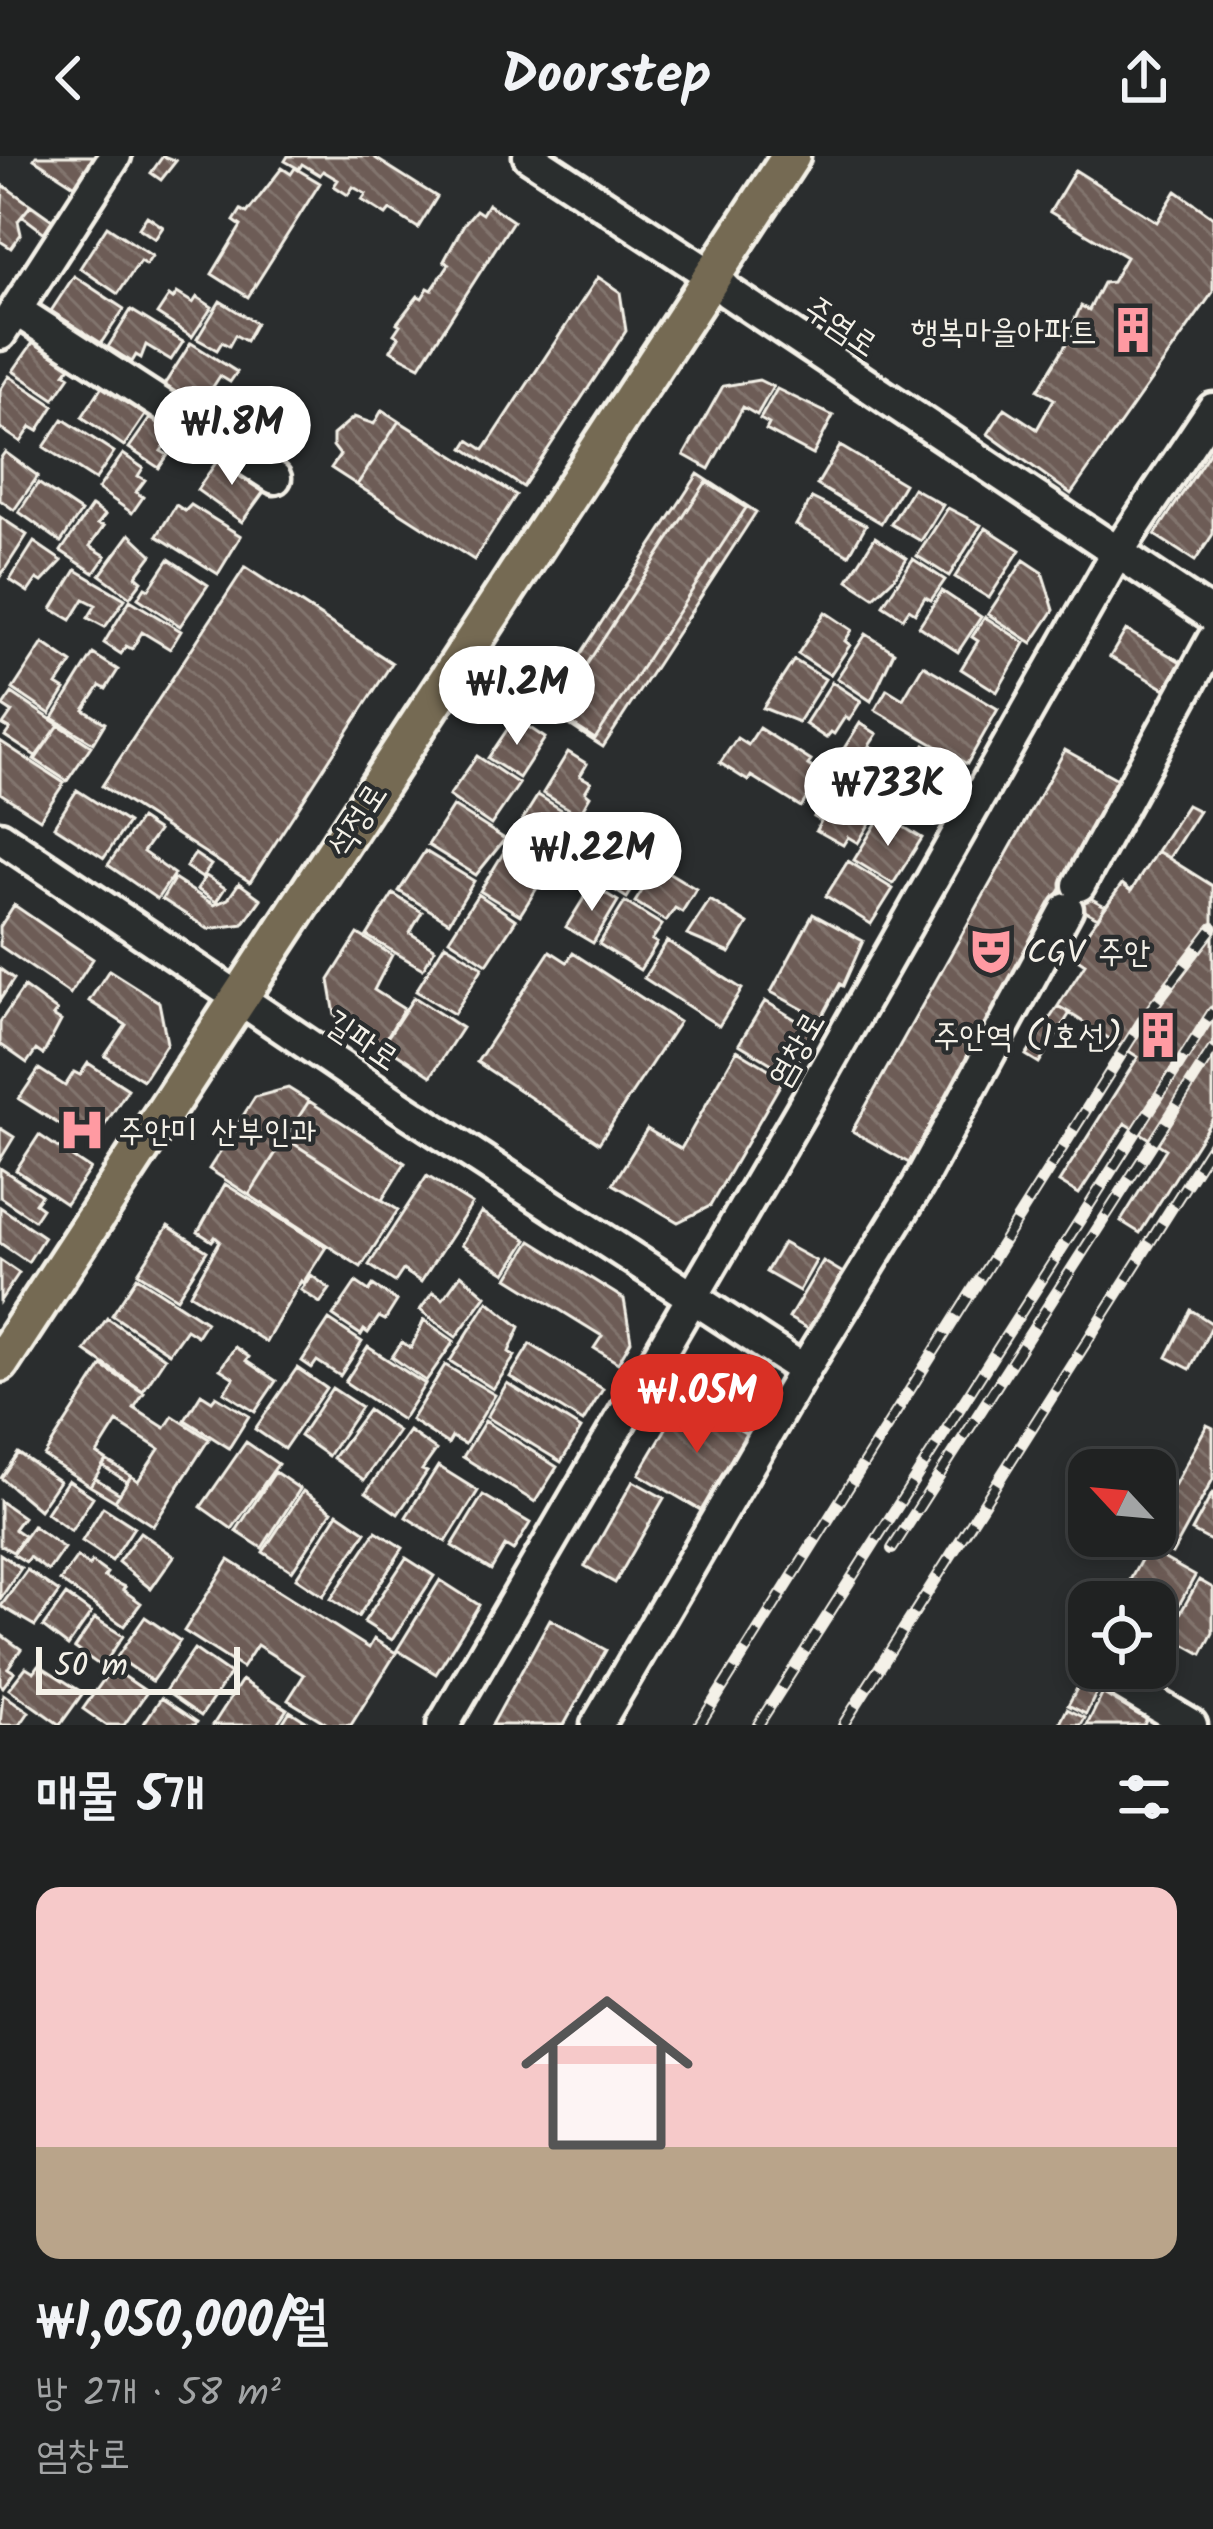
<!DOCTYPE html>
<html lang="ko">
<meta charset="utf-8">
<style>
:root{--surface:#202222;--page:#2d2f2f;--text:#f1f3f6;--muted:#a2a4a5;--line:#3d3f40;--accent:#d93025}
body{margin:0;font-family:Kalam,"Poor Story",sans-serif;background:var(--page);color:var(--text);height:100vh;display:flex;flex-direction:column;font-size:45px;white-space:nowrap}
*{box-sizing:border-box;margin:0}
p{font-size:39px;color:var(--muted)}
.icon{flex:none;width:66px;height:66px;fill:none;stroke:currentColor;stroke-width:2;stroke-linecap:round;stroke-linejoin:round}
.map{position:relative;height:1569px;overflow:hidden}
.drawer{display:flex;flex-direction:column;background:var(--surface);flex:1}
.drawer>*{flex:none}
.needle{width:78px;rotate:296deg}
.fabs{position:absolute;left:1068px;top:1293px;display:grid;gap:24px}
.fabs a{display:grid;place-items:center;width:108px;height:108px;border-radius:24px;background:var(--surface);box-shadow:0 6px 18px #0003,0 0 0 3px var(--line);font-size:60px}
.scale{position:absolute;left:36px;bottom:30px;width:204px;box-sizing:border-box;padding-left:12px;border:6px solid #f4f1e8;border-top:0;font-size:33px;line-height:42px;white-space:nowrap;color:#f4f1e8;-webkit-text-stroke:9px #2a2d2e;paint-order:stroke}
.price{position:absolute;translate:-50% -102px;padding:0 27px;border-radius:42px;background:#fff;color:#222;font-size:39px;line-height:78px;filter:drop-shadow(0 3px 6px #0008)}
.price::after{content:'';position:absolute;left:50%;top:72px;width:36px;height:27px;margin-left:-18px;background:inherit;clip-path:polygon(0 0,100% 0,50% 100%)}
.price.active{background:var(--accent);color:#fff}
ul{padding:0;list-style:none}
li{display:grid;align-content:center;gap:24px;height:636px;padding:0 36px}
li+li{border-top:3px solid var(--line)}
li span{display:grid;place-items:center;height:372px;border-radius:24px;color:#555}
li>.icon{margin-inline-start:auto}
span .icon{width:216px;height:216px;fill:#fffc;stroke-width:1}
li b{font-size:51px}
h2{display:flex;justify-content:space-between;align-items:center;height:144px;padding:0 36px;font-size:51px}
header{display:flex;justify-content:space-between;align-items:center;height:156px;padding:0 36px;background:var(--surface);font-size:54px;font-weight:800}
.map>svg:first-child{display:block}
</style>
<header><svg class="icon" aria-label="back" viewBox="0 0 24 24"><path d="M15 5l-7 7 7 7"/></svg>Doorstep<svg class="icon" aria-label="share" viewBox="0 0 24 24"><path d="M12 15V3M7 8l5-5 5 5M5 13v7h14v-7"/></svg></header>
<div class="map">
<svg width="1213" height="1569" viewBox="0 0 1213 1569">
<defs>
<pattern id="building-back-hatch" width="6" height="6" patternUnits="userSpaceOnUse" patternTransform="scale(3)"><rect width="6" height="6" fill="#6d5c56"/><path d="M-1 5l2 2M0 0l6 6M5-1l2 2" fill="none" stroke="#82746e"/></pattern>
</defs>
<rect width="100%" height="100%" fill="#2a2d2e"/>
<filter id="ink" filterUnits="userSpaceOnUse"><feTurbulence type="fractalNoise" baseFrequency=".00833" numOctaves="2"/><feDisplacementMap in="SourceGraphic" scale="24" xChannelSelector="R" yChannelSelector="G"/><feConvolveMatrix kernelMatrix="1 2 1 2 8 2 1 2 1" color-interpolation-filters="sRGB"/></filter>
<g filter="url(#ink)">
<!-- building -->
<path fill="url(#building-back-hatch)" stroke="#f4f1e8" stroke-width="3" d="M36 0H97L77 31 34 3Z
M163 0 176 5 161 24 151 17Z
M288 0H372L437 41 418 72 390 54 386 59 362 44 366 38 353 31 348 39 334 30 338 24 323 15 320 19 302 8 299 13 285 5Z
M282 12 291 18 295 12 320 27 248 141 212 118 241 70 234 65 241 54 247 57Z
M1075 14 1157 66 1176 35 1213 61V136L1071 338 988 278 1005 252 1037 273 1054 243 1038 234 1071 180 1082 187 1085 178 1072 170 1081 150 1089 154 1103 127 1112 126 1126 101 1050 56Z
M3 29 31 49 18 65 21 78 11 92 0 85Z
M488 48 513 65 420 210 402 201 391 194 399 181 394 178 400 169 397 167 418 140 422 142 428 132 432 134 449 108 444 105 464 68 476 54 482 58Z
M31 49 55 66 46 78 22 60Z
M147 60 163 71 155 83 139 72Z
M107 70 152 100 146 109 140 105 118 138 80 112Z
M74 120 124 153 101 187 51 155Z
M598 121 620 136 626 175 523 331 464 292 469 284 484 294Z
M177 137 193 147 197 141 212 151 192 181 157 158 169 140 173 143Z
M220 145 256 167 246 185 235 179 229 190 222 186 217 194 197 183Z
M131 154 183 186 171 204 146 189 141 202 136 199 132 206 108 191Z
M39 178 75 204 65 217 70 220 54 243 13 215Z
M191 187 237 216 230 226 220 220 205 243 194 237 189 245 164 229Z
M9 220 54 250 38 275 31 271 21 286 0 272V234Z
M107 223 150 252 124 290 82 261Z
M759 224 773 231 757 259 743 251 709 313 684 299 723 230Z
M777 233 833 260 813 299 766 274 769 268 760 263Z
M382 254 399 265 357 329 331 312 340 299 333 290V279L354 261 374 268Z
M153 258 171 270 169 275 173 278 161 295 168 299 159 312 129 292Z
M63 263 114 296 95 324 44 291Z
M399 265 516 339 474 404 357 329Z
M840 290 904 328 881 367 817 329Z
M1213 291V378L1195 405 1155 379Z
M5 296 38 320 14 354 0 344V303Z
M123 298 143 312 138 320 145 324 136 336 143 341 132 357 98 333Z
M222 298 268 330 242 366 197 334Z
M698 318 756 356 603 591 545 553Z
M706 326 746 352 595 583 555 557Z
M38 327 81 356 61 386 19 356Z
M913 332 943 349 921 385 891 368Z
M812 342 866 369 849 399 796 369Z
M176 349 185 355 191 349 241 380 218 418 157 380Z
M92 350 105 359 98 368 104 370 90 390 106 400 94 417 61 395Z
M948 352 981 369 949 420 917 400Z
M0 361 27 379 0 421Z
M986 372 1020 394 989 442 955 421Z
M130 378 152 399 136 420 142 425 130 441 100 419Z
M875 381 907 402 894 422 874 441 848 424Z
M34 386 62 405 42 426 37 423 28 436 10 424Z
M169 403 208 429 180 470 138 442 145 431 149 433Z
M913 403 945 424 931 444 925 441 915 457 909 453 903 462 883 449Z
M1024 404 1042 416 1054 454 1032 487 988 458Z
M245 411 392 507 250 726 102 630Z
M76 414 125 443 105 471 88 462 96 449 84 443 71 464 52 453Z
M942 435 981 461 958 496 919 470Z
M130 444 181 475 170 493 142 476 132 493 126 490 121 498 104 487Z
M825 456 852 474 845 485 850 489 830 519 798 498Z
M985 461 1025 487 997 536 961 513 978 485 972 481Z
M1126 474 1181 506 1165 533 1110 501Z
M866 478 894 496 871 545 837 522Z
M43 487 72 507 57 529 65 534 50 558 13 533Z
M93 498 118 514 106 533 100 530 84 554 105 567 93 587 53 562Z
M794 504 825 523 798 566 763 552Z
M923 509 998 553 967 608 875 554 887 533 903 543Z
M832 526 861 545 849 564 845 561 834 578 831 576 826 582 805 568Z
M12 537 59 569 37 601 5 580 10 573 3 569 12 556 3 550Z
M515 562 545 582 519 622 488 602Z
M860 567 877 578 869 590 874 593 860 615 838 602Z
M59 569 91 590 67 625 34 603Z
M759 572 811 605 808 609 822 618 801 651 751 620 748 625 720 607 737 582 748 589Z
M0 585 64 627 40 663 0 637Z
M925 589 960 610 929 663 894 643Z
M1065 594 1121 625 909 1007 852 975Z
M568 596 587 608 580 620 591 626 585 636 590 640 579 659 543 637Z
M477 600 519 628 491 669 449 640Z
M834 627 878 653 858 687 848 681 843 689 816 674 821 665 814 661Z
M77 634 128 667 104 702 54 670Z
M538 639 576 663 556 695 551 692 543 705 510 684Z
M1187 649 1199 655 1169 702 1157 695Z
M453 650 505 683 476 719 428 689Z
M882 658 922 682 893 728 854 704Z
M140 663 158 675 143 696 174 718 157 743 108 709Z
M616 680 652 703 627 742 591 719Z
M507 691 547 716 520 759 480 735Z
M425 695 474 725 449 766 399 735Z
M1157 695 1213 730V962L1140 1077 1121 1065 1166 993 1125 967 1079 1038 1059 1026 1138 901 1058 850 1085 808 1076 802 1086 778 1122 728 1131 735Z
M195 698 211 709 202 722 186 711Z
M848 705 893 733 871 768 826 740Z
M658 710 696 733 682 756 675 752 666 765 635 746Z
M206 720 225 732 216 746 197 733Z
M174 723 214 749 228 743 239 727 261 743 243 768 208 773 162 743Z
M1064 728 1105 750 1098 762 1057 740Z
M592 729 618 745 593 787 566 771Z
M393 738 422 756 410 777 435 793 423 813 367 780Z
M478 738 516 764 487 808 449 783Z
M710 744 748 768 730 797 687 779Z
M625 746 662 769 652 784 657 787 640 814 599 788Z
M14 749 93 803 70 838 0 790V771Z
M813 758 863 785 843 830 840 828 821 863 771 836Z
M358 778 392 799 374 834 404 853 382 889 335 859 329 824Z
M667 785 742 833 719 870 644 822Z
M445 788 483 811 454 858 416 835Z
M550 795 567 806 573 797 679 866 599 987 477 906Z
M0 813 14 823 0 844Z
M109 814 159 846 167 887 143 924 105 900 126 869 89 845Z
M24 831 57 855 53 860 61 865 43 899 36 894 27 907 0 888V866Z
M414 841 462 872 431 920 383 888Z
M765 845 816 876 790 919 739 888Z
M1058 850 1070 857 1039 907 1026 899Z
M737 894 784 922 710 1050 678 1066 613 1028 647 973 681 993Z
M88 907 128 933 92 989 19 943 39 913 65 930 74 916 80 919Z
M288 932 309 945 249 1039 209 1013 255 941Z
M309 945 405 1007 382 1044 285 982Z
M0 972 14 981 0 1004Z
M39 979 90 1013 66 1048 16 1014Z
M285 982 398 1054 361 1111 249 1039Z
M0 1012 41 1039 35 1047 42 1052 34 1064 0 1041Z
M427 1020 472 1048 421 1126 403 1114 395 1126 369 1109Z
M225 1028 326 1091 303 1127 301 1125 266 1186 190 1138 220 1085 215 1081 212 1085 198 1076Z
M0 1051 44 1081 28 1106 0 1087Z
M481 1056 527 1084 506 1117 461 1089Z
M168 1070 207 1095 177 1142 138 1117Z
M531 1085 624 1143 631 1185 618 1207 594 1192 602 1180 508 1122Z
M783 1087 816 1105 799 1135 766 1116Z
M0 1104 19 1117 0 1145Z
M823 1105 848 1120 815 1177 789 1162Z
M461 1118 486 1140 456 1181 420 1154 433 1136 443 1143Z
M311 1119 330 1133 320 1147 301 1134Z
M137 1121 206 1166 197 1180 186 1173 169 1197 112 1159Z
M356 1126 369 1135 373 1129 397 1145 385 1164 379 1161 368 1177 364 1174 361 1179 333 1160Z
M488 1145 520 1171 509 1196 515 1200 493 1233 450 1205Z
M1191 1154 1213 1168 1190 1213 1167 1201Z
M107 1162 165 1202 143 1235 85 1195Z
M329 1164 362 1186 340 1220 317 1205 312 1212 302 1205Z
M424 1164 454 1185 426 1225 392 1201 402 1186 411 1192Z
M530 1188 603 1233 583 1266 510 1221Z
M235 1191 249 1201 246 1205 276 1225 255 1256 224 1236 234 1222 220 1213Z
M368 1191 425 1228 402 1264 345 1226Z
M445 1209 495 1239 465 1288 452 1281 448 1288 411 1264Z
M102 1210 144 1237 134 1252 165 1272 173 1260 209 1283 153 1370 115 1345 131 1320 138 1325 159 1293 117 1266 97 1298 106 1304 90 1330 44 1300Z
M297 1212 326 1232 284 1293 255 1273Z
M507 1227 581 1273 561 1306 487 1261Z
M332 1232 361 1251 328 1300 300 1280Z
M201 1238 212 1245 216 1240 249 1260 229 1292 185 1264Z
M684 1242 754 1282 709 1359 639 1318Z
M368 1254 398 1275 364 1324 333 1302Z
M485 1265 557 1311 535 1346 463 1301Z
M1207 1269 1213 1272V1323L1172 1398 1145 1383 1155 1380V1365Z
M409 1275 436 1294 422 1314 427 1316 398 1358 366 1336Z
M246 1286 278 1308 232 1373 201 1351Z
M18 1297 59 1325 39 1354 1 1322Z
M106 1304 131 1320 127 1326 103 1310Z
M438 1310 478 1335 446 1386 406 1361Z
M275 1316 300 1333 262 1392 236 1375Z
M95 1322 120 1338 115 1345 90 1330Z
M68 1324 93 1341 71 1375 46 1357Z
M633 1325 664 1342 615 1427 585 1410Z
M303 1335 332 1355 292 1415 263 1396Z
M1213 1336V1386L1192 1375Z
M483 1339 530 1367 513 1395 505 1390 491 1414 452 1390Z
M0 1345 23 1361 14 1373 24 1380 13 1396 0 1389Z
M103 1351 134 1371 112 1405 82 1385Z
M338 1357 366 1376 323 1440 296 1422Z
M33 1370 64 1392 48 1415 29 1401 26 1406 13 1398Z
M376 1375 403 1392 358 1461 331 1443Z
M140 1376 174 1400 151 1433 118 1406Z
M1147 1393 1195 1420 1155 1492V1446H1118Z
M0 1398 21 1412 0 1443Z
M77 1401 89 1410 92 1406 107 1417 104 1421 125 1431 123 1434 141 1447 124 1470 60 1425Z
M406 1402 434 1420 392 1484 364 1466Z
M229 1404 369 1492 374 1483 396 1497 351 1569H329L288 1544 304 1519 257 1489 242 1512 184 1475Z
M27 1414 59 1436 35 1470 1 1450Z
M440 1424 479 1449 436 1518 397 1494Z
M1199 1424 1213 1432V1477L1202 1498 1168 1479Z
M66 1439 91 1457 68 1490 43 1471Z
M145 1461 180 1485 152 1525 117 1501Z
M95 1462 123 1480 102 1511 75 1492Z
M550 1463 606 1494 564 1569H492Z
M0 1478 21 1493 8 1512 14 1516 3 1531 0 1528Z
M194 1493 230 1518 201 1560 165 1535Z
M39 1509 83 1537 60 1569 9 1533 26 1511 34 1516Z
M112 1512 147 1536 124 1569H106L83 1553Z
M242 1524 287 1553 276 1569H213Z
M1081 1525 1098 1534 1086 1558 1068 1549Z
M1103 1537 1148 1560 1144 1569H1087Z
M3 1538 29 1556 20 1569H0Z
M161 1542 197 1566 195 1569H143Z
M1067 1553 1085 1562 1081 1569H1059Z
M290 1555 312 1569H281Z"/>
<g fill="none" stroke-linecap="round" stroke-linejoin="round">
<defs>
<path id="minor" d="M529 0 712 120 728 136 1213 460
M16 154 275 322
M0 178 115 0
M0 681 402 952 804 1214
M1079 729 1213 484
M1095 1512 1191 1569
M443 1569 808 943 1117 397 1213 253
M597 1569 804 1214 918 1029 1067 753"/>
<path id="major" d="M0 1207 791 0"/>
</defs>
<!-- minor casing -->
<use href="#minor" stroke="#f4f1e8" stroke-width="39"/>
<!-- major casing -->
<use href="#major" stroke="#f4f1e8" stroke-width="45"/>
<!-- minor -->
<use href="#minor" stroke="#2a2d2e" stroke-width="30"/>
<!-- major -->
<use href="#major" stroke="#746b52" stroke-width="36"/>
<defs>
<path id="rail" d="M892 1393 1213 893
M699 1569 1144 862 1213 772
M758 1569 1213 855
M843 1569 1213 987"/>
</defs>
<!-- rail casing -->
<use href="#rail" stroke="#f4f1e8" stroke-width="12"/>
<!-- rail -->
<use href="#rail" stroke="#2a2d2e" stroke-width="8" stroke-dasharray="22" stroke-linecap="butt"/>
</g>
</g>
<!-- icons -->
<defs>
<symbol id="building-bare" viewBox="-9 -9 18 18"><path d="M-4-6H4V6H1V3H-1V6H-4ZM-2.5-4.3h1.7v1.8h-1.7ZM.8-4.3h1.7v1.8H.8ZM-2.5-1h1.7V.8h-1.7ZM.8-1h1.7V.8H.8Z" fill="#ff9aa2" stroke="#2a2d2e" stroke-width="2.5" paint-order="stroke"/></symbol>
<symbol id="theatre-bare" viewBox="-9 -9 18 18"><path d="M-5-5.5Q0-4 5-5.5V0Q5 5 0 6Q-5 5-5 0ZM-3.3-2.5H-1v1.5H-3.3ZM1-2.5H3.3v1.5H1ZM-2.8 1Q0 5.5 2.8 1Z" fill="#ff9aa2" stroke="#2a2d2e" stroke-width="2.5" paint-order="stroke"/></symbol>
<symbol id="hospital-bare" viewBox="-9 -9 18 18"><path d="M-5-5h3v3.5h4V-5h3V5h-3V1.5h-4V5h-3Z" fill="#ff9aa2" stroke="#2a2d2e" stroke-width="2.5" paint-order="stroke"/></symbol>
</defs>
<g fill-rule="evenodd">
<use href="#building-bare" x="1100" y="141" width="66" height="66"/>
<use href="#theatre-bare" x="958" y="762" width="66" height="66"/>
<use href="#building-bare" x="1125" y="846" width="66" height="66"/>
<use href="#hospital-bare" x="49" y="941" width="66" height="66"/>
</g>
<g text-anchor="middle" stroke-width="9" stroke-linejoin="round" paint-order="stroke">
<!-- street labels -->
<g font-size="33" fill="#f4f1e8" stroke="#2a2d2e">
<text transform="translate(842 169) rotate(34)" y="12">주염로</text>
<text transform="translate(356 663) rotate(-57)" y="12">석정로</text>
<text transform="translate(363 883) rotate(34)" y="12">길파로</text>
<text transform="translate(795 892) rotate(-60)" y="12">염창로</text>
</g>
<!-- poi labels -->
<g font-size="33" fill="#f4f1e8" stroke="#2a2d2e" text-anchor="end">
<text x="1097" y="186">행복마을아파트</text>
<text x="1027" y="807" text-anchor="start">CGV 주안</text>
<text x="1122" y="891">주안역 (1호선)</text>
<text x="118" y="986" text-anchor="start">주안미 산부인과</text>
</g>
</g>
</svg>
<div class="fabs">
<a><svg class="needle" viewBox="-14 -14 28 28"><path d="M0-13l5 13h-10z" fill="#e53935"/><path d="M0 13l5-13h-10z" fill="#a2a4a5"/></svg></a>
<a><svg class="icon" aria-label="locate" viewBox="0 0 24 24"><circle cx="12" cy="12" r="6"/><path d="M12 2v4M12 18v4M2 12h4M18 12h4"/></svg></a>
</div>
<div class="scale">50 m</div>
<b class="price" style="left:232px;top:332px">₩1.8M</b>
<b class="price" style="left:517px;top:592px">₩1.2M</b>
<b class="price" style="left:888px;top:693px">₩733K</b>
<b class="price" style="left:592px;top:758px">₩1.22M</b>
<b class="price active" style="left:697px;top:1300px">₩1.05M</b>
</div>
<section class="drawer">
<h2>매물 5개<svg class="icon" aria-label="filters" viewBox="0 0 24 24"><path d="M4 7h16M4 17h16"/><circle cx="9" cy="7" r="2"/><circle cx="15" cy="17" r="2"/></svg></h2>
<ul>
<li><span style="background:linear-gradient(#f6c9c9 70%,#b9a48a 0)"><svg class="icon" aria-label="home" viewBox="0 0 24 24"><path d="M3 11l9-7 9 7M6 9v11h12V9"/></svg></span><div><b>₩1,050,000/월</b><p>방 2개 · 58 m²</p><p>염창로</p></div></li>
</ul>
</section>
